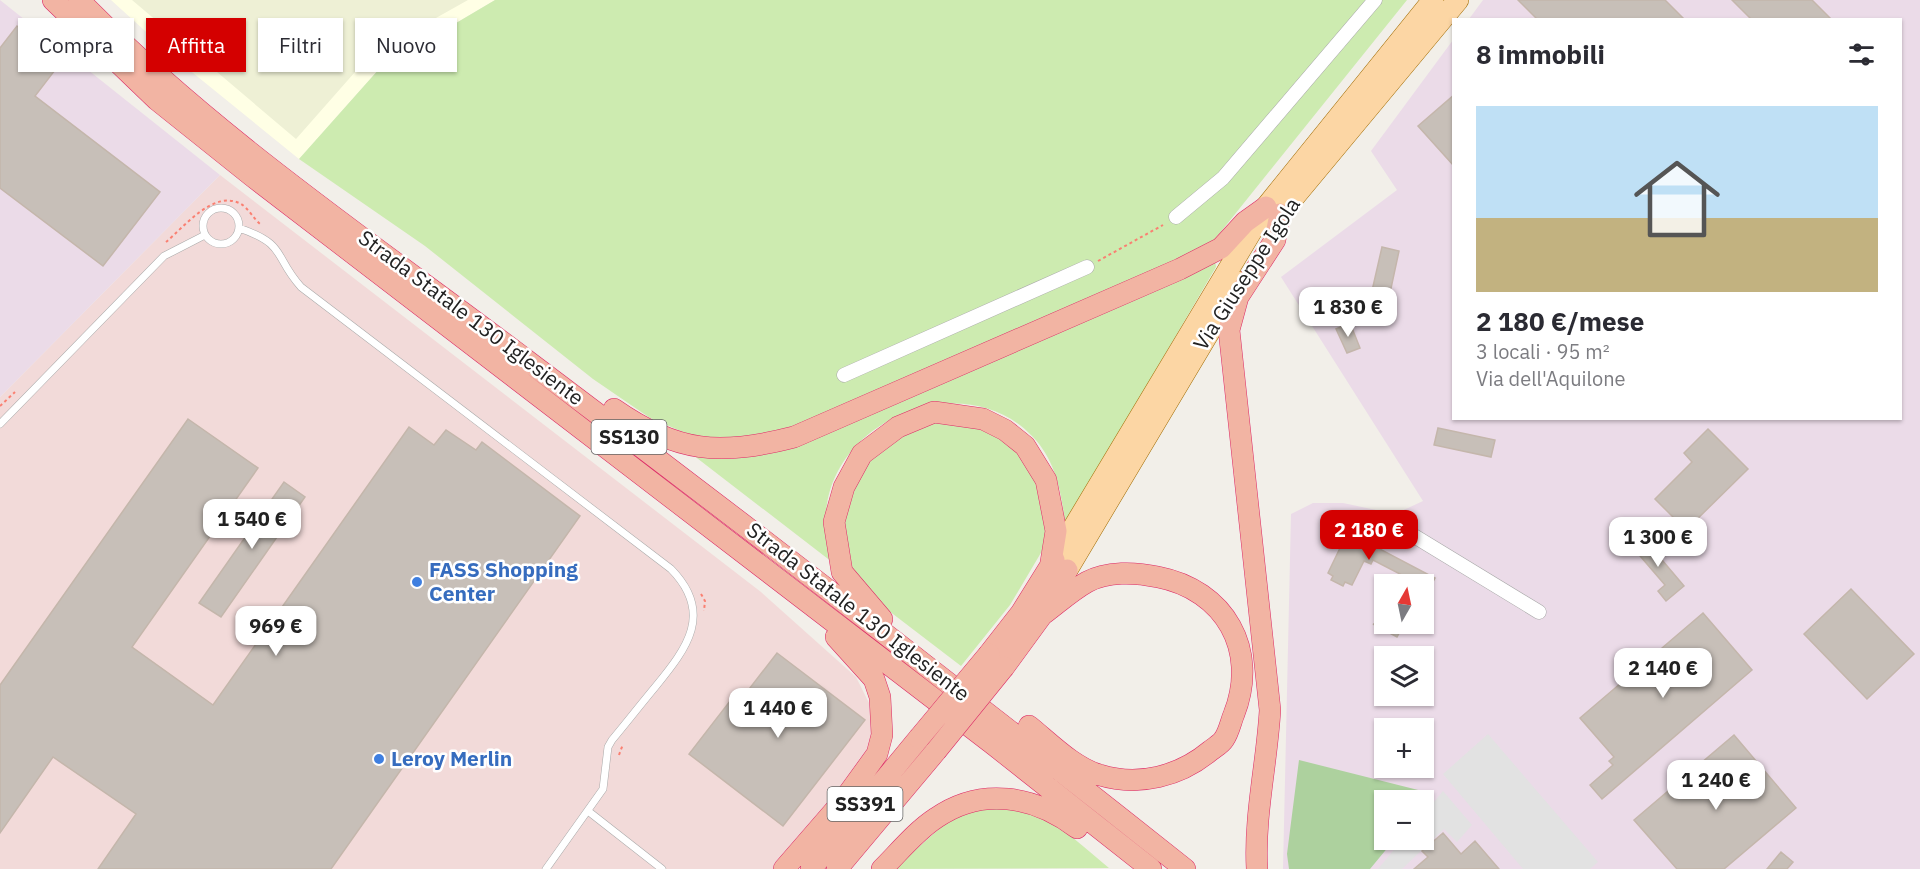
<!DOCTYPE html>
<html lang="it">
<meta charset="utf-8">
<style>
:root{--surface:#fff;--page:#f2f2f3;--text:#2b2b33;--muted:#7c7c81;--accent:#d40000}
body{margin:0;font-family:"IBM Plex Sans",sans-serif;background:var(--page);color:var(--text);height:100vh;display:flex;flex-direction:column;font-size:22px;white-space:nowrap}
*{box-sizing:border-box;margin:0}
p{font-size:20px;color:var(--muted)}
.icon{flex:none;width:33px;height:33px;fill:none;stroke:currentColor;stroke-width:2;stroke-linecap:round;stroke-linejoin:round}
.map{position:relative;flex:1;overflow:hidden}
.panel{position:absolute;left:1452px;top:18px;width:450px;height:402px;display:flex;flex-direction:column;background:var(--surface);border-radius:0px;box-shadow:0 2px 4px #0004}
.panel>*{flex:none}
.hud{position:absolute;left:18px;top:18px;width:570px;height:54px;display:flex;gap:12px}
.needle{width:39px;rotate:9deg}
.buttons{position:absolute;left:1374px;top:574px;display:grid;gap:12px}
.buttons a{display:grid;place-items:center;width:60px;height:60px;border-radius:0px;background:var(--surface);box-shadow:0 2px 4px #0004;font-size:30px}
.price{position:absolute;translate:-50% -51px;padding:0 14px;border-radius:12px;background:#fff;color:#222;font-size:20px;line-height:39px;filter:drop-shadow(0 2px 3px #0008)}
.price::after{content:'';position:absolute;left:50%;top:36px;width:18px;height:14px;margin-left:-9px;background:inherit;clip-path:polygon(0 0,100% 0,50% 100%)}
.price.active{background:var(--accent);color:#fff}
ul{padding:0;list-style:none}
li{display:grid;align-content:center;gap:12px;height:318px;padding:0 24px}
li span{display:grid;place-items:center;height:186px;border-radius:0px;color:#555}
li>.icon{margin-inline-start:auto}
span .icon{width:108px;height:108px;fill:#fffc;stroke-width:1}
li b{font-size:26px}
h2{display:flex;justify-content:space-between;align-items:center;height:72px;padding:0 24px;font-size:26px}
.pill{padding:0 21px;border-radius:0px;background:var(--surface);box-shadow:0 2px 4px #0004;font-size:21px;line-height:54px}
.pill.active{background:var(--accent);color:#fff}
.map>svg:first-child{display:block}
</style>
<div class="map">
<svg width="1920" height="869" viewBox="0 0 1920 869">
<rect width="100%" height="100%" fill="#f2efe9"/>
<!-- commercial -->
<path fill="#f2dad9" d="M220 175 761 592 856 677 872 709 873 739 865 760 776 869H0V397Z"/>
<!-- industrial -->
<path fill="#ebdbe8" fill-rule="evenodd" d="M0 0 220 175 0 397Z
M1483 0H1920V869H1283L1291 514 1313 503H1343L1395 514 1423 501 1281 277 1397 190 1371 151 1453 40 1454 418H1900V20L1469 19ZM1384 585H1424V624H1384ZM1384 657H1424V696H1384ZM1384 729H1424V768H1384ZM1384 801H1424V840H1384Z"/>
<!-- education -->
<path fill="#ffffe5" d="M111 0H495L380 68 299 159 177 60Z"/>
<!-- farmland -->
<path fill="#eef0d5" d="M132 0H468L370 55 296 139Z"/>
<!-- grass -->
<path fill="#cdebb0" d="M495 0H1407L1211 244 1199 251 782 432 722 441 690 435 650 418 593 379 425 246 299 159 380 68Z
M1215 260 1216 267 1065 525C1062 494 1056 461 1033 437 969 368 842 413 827 504 824 524 829 543 832 562L693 455 732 459 786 448Z
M955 421 1004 436 1042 481 1047 529 1042 551 1010 605 961 666 876 601 857 576 847 557 843 511 850 489 880 447 927 423Z
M986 807C1046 807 1065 832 1109 868L894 869 949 820Z"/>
<!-- forest -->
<path fill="#add19e" d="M1299 760 1434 794 1424 806V801H1384V840H1394L1370 869H1289L1287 854Z"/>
<!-- parking -->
<path fill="#e2e2e2" d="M1488 734 1598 862 1590 869H1523L1443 774Z
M1443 791 1472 825 1457 842 1444 829 1402 869H1378L1402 840H1424V814Z"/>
<!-- building -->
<path fill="#c7bfb8" stroke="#c4b6ab" stroke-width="1.5" d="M1518 0H1665L1685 20H1538Z
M1732 0H1812L1832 20H1752Z
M17 26 62 61 35 96 160 192 103 266 0 188V48Z
M1454 95V166L1418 126Z
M1382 247 1399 251 1387 307 1369 304Z
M1350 323 1360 348 1347 353 1336 329Z
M188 419 258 468 132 647 213 705 409 427 434 445 446 430 476 450 482 442 580 516 331 869H98L136 814 53 757 0 833V685Z
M1438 428 1495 440 1491 457 1434 445Z
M1708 429 1748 469 1686 530 1655 499 1692 462 1684 453Z
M284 482 305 497 221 617 199 603Z
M1342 530 1373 543 1372 545 1435 578 1429 589 1373 560 1371 564 1364 561 1352 585 1345 582 1343 586 1331 580 1333 576 1328 573 1340 548 1334 545Z
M1640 534 1684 586 1666 601 1658 591 1665 585 1629 543Z
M1851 589 1914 654 1867 699 1804 634Z
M1703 613 1752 670 1602 799 1590 785 1613 765 1609 761 1614 757 1580 718Z
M1373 624H1396L1402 628 1397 637Z
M777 653 865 720 783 826 689 754 737 692 743 697Z
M1734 735 1796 808 1724 869H1677L1634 820Z
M1443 833 1461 854 1475 841 1499 869H1414L1428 857 1422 851Z
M1781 852 1793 862 1787 869H1767Z"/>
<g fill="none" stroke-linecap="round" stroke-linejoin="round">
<defs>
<path id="service" d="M203 226a18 18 0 1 1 36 0a18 18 0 1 1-36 0Z
M239 228C288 245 273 256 301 287L671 569C714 613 687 648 656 686 641 704 627 722 612 740L608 747 603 789 546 869
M0 424 164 256 205 235
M588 811 662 869"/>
<path id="minor" d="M1176 217 1223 178 1375 0
M844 375 1087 267
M1379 519 1401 528 1539 612"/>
<path id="primary" d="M1271 230 1280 214 1458 0
M1054 560 1266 207 1433 0
M1067 570 1239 282"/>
<path id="trunk" d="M53 0 157 100 252 176 994 745 1151 869
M79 0C212 136 373 244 525 359 747 526 967 696 1185 869
M614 409C677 453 720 456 794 437L1180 269 1221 248 1245 222 1266 207
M882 619 842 572 834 522 844 487 862 454 898 427 934 412 983 419 1005 430 1025 446 1046 480 1056 531 1050 568
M989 654 1021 613 1054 560
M1004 667 1042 615 1067 570
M1029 726C1049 742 1074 768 1100 775 1139 787 1180 776 1210 751 1215 747 1221 744 1224 739 1229 732 1231 721 1234 714 1259 650 1225 590 1158 577 1135 572 1107 571 1087 582 1071 591 1057 604 1042 615
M784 869 843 801 877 754 882 735 880 697 874 679 836 637
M811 869 919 738
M837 869 936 751
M882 869C899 852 916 831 936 818 982 786 1035 796 1077 828
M1257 869C1254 816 1267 763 1270 710L1229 330 1238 297 1275 240 1280 214"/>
</defs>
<!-- service casing -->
<use href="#service" stroke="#a9a9a9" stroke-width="8"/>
<!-- minor casing -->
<use href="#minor" stroke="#a9a9a9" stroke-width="15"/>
<!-- primary casing -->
<use href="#primary" stroke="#a06b00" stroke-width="22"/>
<!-- trunk casing -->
<use href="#trunk" stroke="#dc2a67" stroke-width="22"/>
<!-- path -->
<path stroke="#fa8072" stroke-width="2" stroke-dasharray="3 3" stroke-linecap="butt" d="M166 242C184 227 214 189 241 204 248 208 254 219 260 224
M1098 261 1163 225
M0 406 15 392
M701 594 705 601 704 611
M619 755 623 744"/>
<!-- service -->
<use href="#service" stroke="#fff" stroke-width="7"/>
<!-- minor -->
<use href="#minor" stroke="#fff" stroke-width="14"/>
<!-- primary -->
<use href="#primary" stroke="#fcd6a4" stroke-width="21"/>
<!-- trunk -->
<use href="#trunk" stroke="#f2b4a3" stroke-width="21"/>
<defs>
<path id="trunk-bridge" d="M919 738 989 654
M936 751 1004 667"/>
</defs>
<!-- trunk-bridge casing -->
<use href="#trunk-bridge" stroke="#dc2a67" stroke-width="22" stroke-linecap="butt"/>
<!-- trunk-bridge -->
<use href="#trunk-bridge" stroke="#f2b4a3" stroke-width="21"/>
</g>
<!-- markers -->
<g fill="#3f7fe0" stroke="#fff" stroke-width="2">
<circle cx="417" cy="582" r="6"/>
<circle cx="379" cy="759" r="6"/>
</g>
<g text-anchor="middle" stroke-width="5" stroke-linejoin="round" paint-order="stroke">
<!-- shield labels -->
<g fill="#fff" stroke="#646464" stroke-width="1.5">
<rect x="591.5" y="420" width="75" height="34" rx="4.5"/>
<rect x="827.5" y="787" width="75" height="34" rx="4.5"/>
</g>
<g font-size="20" font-weight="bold" fill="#222">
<text x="629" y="444">SS130</text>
<text x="865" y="811">SS391</text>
</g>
<!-- street labels -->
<g font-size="21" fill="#222" stroke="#fff">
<text transform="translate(1247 274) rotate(-57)" y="7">Via Giuseppe Igola</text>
<text transform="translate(471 318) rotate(37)" y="7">Strada Statale 130 Iglesiente</text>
<text transform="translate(858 612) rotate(38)" y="7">Strada Statale 130 Iglesiente</text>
</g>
<!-- shop labels -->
<g font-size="21" font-weight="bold" fill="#366cbe" stroke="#fff" text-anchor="start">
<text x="429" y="577">FASS Shopping<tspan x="429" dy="24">Center</tspan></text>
<text x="391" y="766">Leroy Merlin</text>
</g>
</g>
</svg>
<div class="buttons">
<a><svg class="needle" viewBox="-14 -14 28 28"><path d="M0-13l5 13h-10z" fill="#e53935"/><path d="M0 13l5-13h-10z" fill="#7c7c81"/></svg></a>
<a><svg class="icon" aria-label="layers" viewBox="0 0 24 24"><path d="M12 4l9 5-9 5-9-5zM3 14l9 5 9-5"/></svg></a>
<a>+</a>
<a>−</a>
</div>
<b class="price" style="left:1348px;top:338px">1 830 €</b>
<b class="price" style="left:252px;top:550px">1 540 €</b>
<b class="price active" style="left:1369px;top:561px">2 180 €</b>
<b class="price" style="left:1658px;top:568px">1 300 €</b>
<b class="price" style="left:276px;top:657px">969 €</b>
<b class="price" style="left:1663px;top:699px">2 140 €</b>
<b class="price" style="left:778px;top:739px">1 440 €</b>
<b class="price" style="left:1716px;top:811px">1 240 €</b>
<div class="hud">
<a class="pill">Compra</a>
<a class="pill active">Affitta</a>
<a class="pill">Filtri</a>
<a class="pill">Nuovo</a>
</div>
<section class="panel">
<h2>8 immobili<svg class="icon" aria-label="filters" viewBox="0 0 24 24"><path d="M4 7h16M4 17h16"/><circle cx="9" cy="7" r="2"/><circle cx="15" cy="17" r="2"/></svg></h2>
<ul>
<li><span style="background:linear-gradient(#bfe0f5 60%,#c2b280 0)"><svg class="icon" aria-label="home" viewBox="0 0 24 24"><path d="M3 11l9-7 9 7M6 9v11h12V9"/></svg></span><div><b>2 180 €/mese</b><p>3 locali · 95 m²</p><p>Via dell'Aquilone</p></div></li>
</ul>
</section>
</div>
